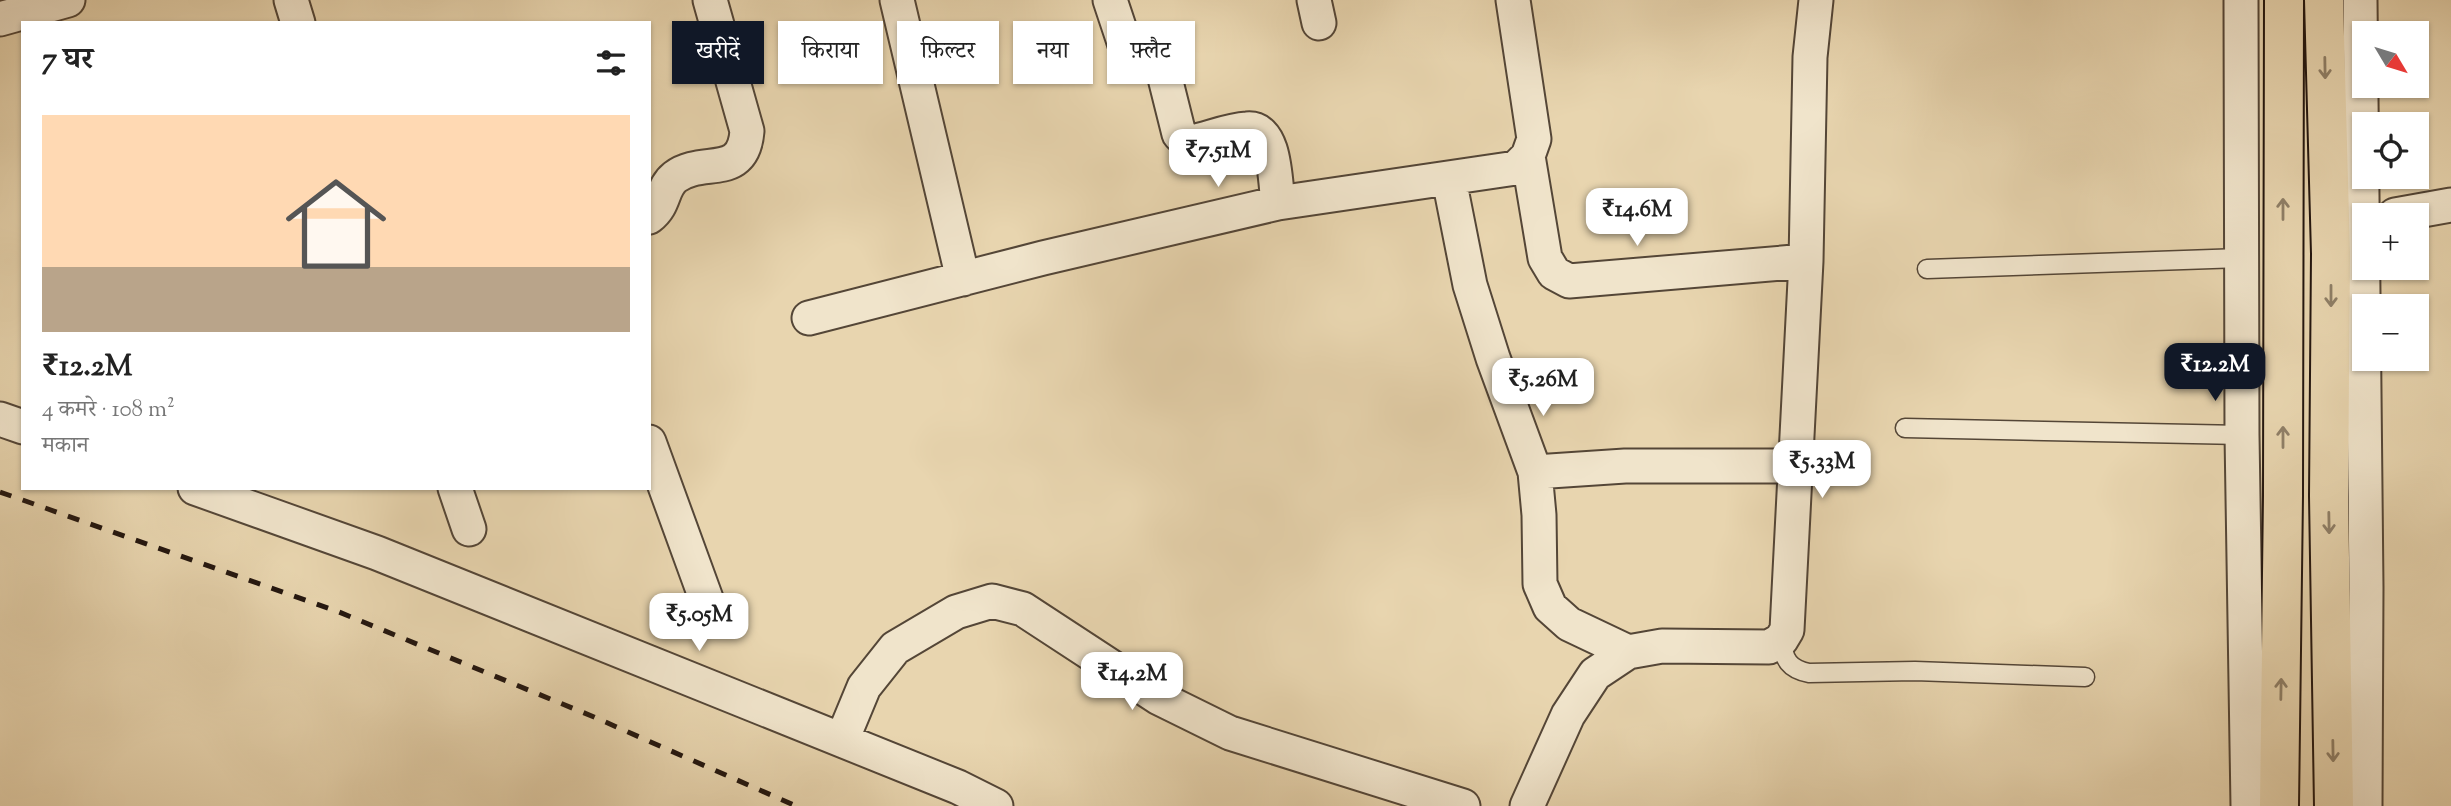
<!DOCTYPE html>
<html lang="hi">
<meta charset="utf-8">
<style>
:root{--surface:#fff;--page:#f6f6f6;--text:#222;--muted:#767676;--accent:#111827}
body{margin:0;font-family:"Sorts Mill Goudy","Noto Serif Devanagari",serif;background:var(--page);color:var(--text);height:100vh;display:flex;flex-direction:column;font-size:26px;white-space:nowrap}
*{box-sizing:border-box;margin:0}
p{font-size:23px;color:var(--muted)}
.icon{flex:none;width:38px;height:38px;fill:none;stroke:currentColor;stroke-width:2;stroke-linecap:round;stroke-linejoin:round}
.map{position:relative;flex:1;overflow:hidden}
.side{position:absolute;left:21px;top:21px;width:630px;height:469px;display:flex;flex-direction:column;background:var(--surface);border-radius:0px;box-shadow:0 2px 5px #0004}
.side>*{flex:none}
.banner{position:absolute;left:672px;top:21px;width:665px;height:63px;display:flex;gap:14px}
.needle{width:46px;rotate:128deg}
.buttons{position:absolute;left:2352px;top:21px;display:grid;gap:14px}
.buttons a{display:grid;place-items:center;width:77px;height:77px;border-radius:0px;background:var(--surface);box-shadow:0 2px 5px #0004;font-size:35px}
.price{position:absolute;translate:-50% -60px;padding:0 16px;border-radius:14px;background:#fff;color:#222;font-size:23px;line-height:46px;filter:drop-shadow(0 2px 4px #0008)}
.price::after{content:'';position:absolute;left:50%;top:42px;width:21px;height:16px;margin-left:-10px;background:inherit;clip-path:polygon(0 0,100% 0,50% 100%)}
.price.active{background:var(--accent);color:#fff}
ul{padding:0;list-style:none}
li{display:grid;align-content:center;gap:14px;height:371px;padding:0 21px}
li span{display:grid;place-items:center;height:217px;border-radius:0px;color:#555}
li>.icon{margin-inline-start:auto}
span .icon{width:126px;height:126px;fill:#fffc;stroke-width:1}
li b{font-size:30px}
h2{display:flex;justify-content:space-between;align-items:center;height:84px;padding:0 21px;font-size:30px}
.chip{padding:0 24px;border-radius:0px;background:var(--surface);box-shadow:0 2px 5px #0004;font-size:24px;line-height:63px}
.chip.active{background:var(--accent);color:#fff}
.map>svg:first-child{display:block}
</style>
<div class="map">
<svg width="2451" height="806" viewBox="0 0 2451 806">
<rect width="100%" height="100%" fill="#e8d5af"/>
<filter id="stains"><feTurbulence type="fractalNoise" baseFrequency=".00286" numOctaves="4"/><feColorMatrix values="0 0 0 0 .2 0 0 0 0 .09 0 0 0 0 .02 0 0 0 .5 -.17"/></filter>
<radialGradient id="worn" r=".72"><stop offset=".6" stop-color="#630" stop-opacity="0"/><stop offset="1" stop-color="#630" stop-opacity=".3"/></radialGradient>
<g fill="none" stroke-linecap="round" stroke-linejoin="round">
<defs>
<path id="service" d="M1927 269 2241 258
M1905 428 2242 435
M1781 640C1784 660 1789 669 1809 673L1915 671 2085 677"/>
<path id="minor" d="M291 0 298 23
M897 0 963 279
M1110 0 1129 57C1142 66 1154 61 1164 74L1179 134 1185 140 1192 142C1210 138 1229 130 1247 129 1276 126 1275 182 1278 203
M1314 0 1319 23
M2241 0 2242 435 2248 806
M2360 0 2366 588 2365 806
M0 19 68 0
M1528 156 1545 258 1554 273 1569 281 1806 261
M1449 179 1470 285 1493 358 1535 472 1539 515 1540 584 1550 607 1569 624 1628 652
M2395 215 2451 205
M649 217C666 204 661 188 675 177 703 156 743 181 747 131L710 0
M809 318 1043 258 1278 203 1516 168 1528 156 1534 139 1513 0
M0 419 23 427
M649 442 712 615
M1535 472 1625 466H1796
M195 488 377 553 958 787 996 806
M455 488 469 529
M842 740 864 687 895 648 956 612 992 601 1023 609 1159 698 1230 733 1463 806
M1527 806 1568 715 1595 674 1628 652 1662 646 1769 647 1781 640 1787 630 1806 261 1810 57 1816 0"/>
<path id="primary" d="M2324 0 2331 254 2329 496 2334 806
M2279 806 2283 496 2284 0"/>
</defs>
<!-- service casing -->
<use href="#service" stroke="#544637" stroke-width="21"/>
<!-- minor casing -->
<use href="#minor" stroke="#544637" stroke-width="37"/>
<!-- primary casing -->
<use href="#primary" stroke="#23160f" stroke-width="42"/>
<!-- service -->
<use href="#service" stroke="#f0e4cb" stroke-width="18"/>
<!-- minor -->
<use href="#minor" stroke="#f0e4cb" stroke-width="33"/>
<!-- primary -->
<use href="#primary" stroke="#e8d5af" stroke-width="38"/>
<!-- rail -->
<path stroke="#23160f" stroke-width="5" stroke-dasharray="12 12" stroke-linecap="butt" d="M0 492 339 612 594 717 796 806"/>
</g>
<!-- one-way arrows -->
<defs><path id="oneway-shaft" d="M-6 0H5M1.5-3L5.5 0L1.5 3" fill="none" stroke-width="1.6" stroke-linecap="round" stroke-linejoin="round" transform="scale(1.75)"/></defs>
<g stroke="#8f7f67">
<use href="#oneway-shaft" transform="translate(2325 68) rotate(89)"/>
<use href="#oneway-shaft" transform="translate(2283 209) rotate(-90)"/>
<use href="#oneway-shaft" transform="translate(2331 296) rotate(90)"/>
<use href="#oneway-shaft" transform="translate(2283 437) rotate(-90)"/>
<use href="#oneway-shaft" transform="translate(2329 523) rotate(89)"/>
<use href="#oneway-shaft" transform="translate(2281 689) rotate(-89)"/>
<use href="#oneway-shaft" transform="translate(2333 751) rotate(89)"/>
</g>
<rect width="100%" height="100%" filter="url(#stains)"/>
<rect width="100%" height="100%" fill="url(#worn)"/>
</svg>
<div class="buttons">
<a><svg class="needle" viewBox="-14 -14 28 28"><path d="M0-13l5 13h-10z" fill="#e53935"/><path d="M0 13l5-13h-10z" fill="#767676"/></svg></a>
<a><svg class="icon" aria-label="locate" viewBox="0 0 24 24"><circle cx="12" cy="12" r="6"/><path d="M12 2v4M12 18v4M2 12h4M18 12h4"/></svg></a>
<a>+</a>
<a>−</a>
</div>
<b class="price" style="left:1218px;top:189px">₹7.51M</b>
<b class="price" style="left:1637px;top:248px">₹14.6M</b>
<b class="price active" style="left:2215px;top:403px">₹12.2M</b>
<b class="price" style="left:1543px;top:418px">₹5.26M</b>
<b class="price" style="left:1822px;top:500px">₹5.33M</b>
<b class="price" style="left:699px;top:653px">₹5.05M</b>
<b class="price" style="left:1132px;top:712px">₹14.2M</b>
<div class="banner">
<a class="chip active">खरीदें</a>
<a class="chip">किराया</a>
<a class="chip">फ़िल्टर</a>
<a class="chip">नया</a>
<a class="chip">फ़्लैट</a>
</div>
<section class="side">
<h2>7 घर<svg class="icon" aria-label="filters" viewBox="0 0 24 24"><path d="M4 7h16M4 17h16"/><circle cx="9" cy="7" r="2"/><circle cx="15" cy="17" r="2"/></svg></h2>
<ul>
<li><span style="background:linear-gradient(#ffd9b3 70%,#b9a48a 0)"><svg class="icon" aria-label="home" viewBox="0 0 24 24"><path d="M3 11l9-7 9 7M6 9v11h12V9"/></svg></span><div><b>₹12.2M</b><p>4 कमरे · 108 m²</p><p>मकान</p></div></li>
</ul>
</section>
</div>
